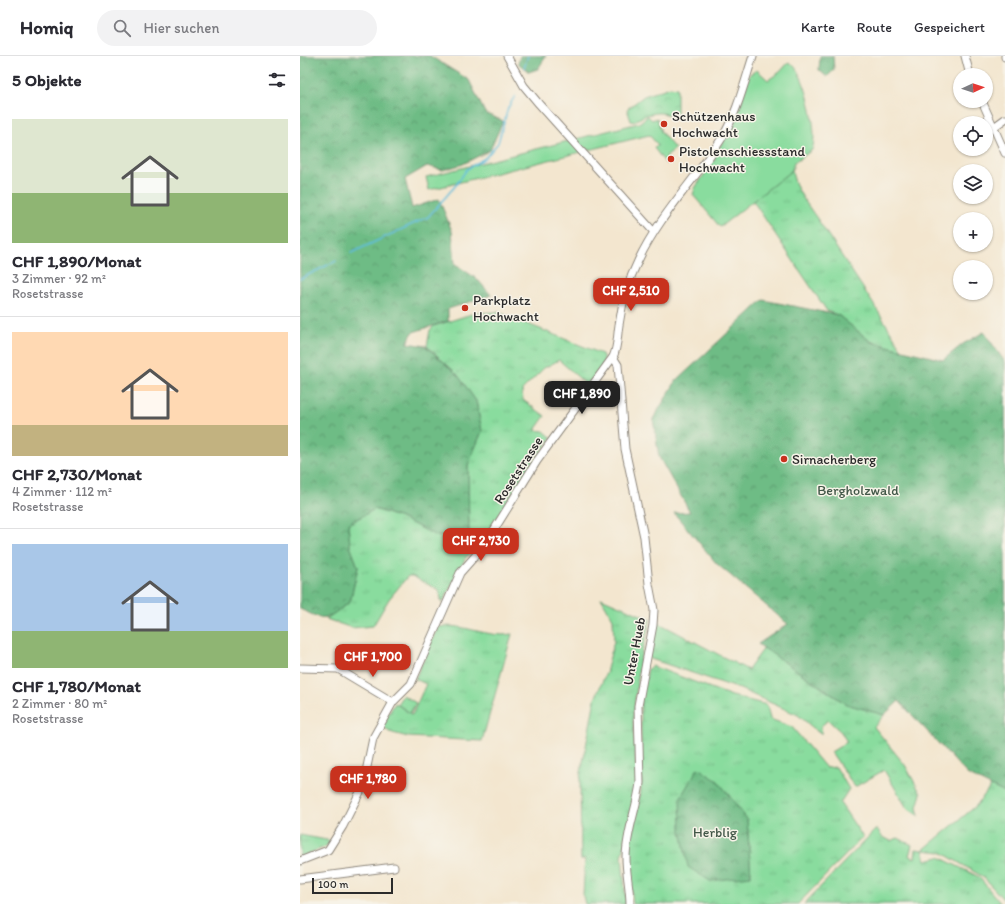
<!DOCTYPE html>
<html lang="de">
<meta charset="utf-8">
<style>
:root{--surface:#fff;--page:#f2f2f3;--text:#2b2b33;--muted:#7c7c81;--line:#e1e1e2;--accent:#c8321e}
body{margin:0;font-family:Itim,sans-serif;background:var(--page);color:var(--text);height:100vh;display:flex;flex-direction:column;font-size:15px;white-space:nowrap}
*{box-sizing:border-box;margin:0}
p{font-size:13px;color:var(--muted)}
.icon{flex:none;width:22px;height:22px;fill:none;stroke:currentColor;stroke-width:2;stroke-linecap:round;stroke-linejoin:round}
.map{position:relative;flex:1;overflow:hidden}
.side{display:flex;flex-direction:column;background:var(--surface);width:300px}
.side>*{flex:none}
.needle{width:26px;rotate:87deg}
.tools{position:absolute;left:653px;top:12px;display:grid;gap:8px}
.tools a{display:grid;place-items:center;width:40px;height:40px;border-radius:50%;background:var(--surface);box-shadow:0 1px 3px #0004;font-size:20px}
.scale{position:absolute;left:12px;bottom:10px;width:81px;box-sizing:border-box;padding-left:4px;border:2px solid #2b2b2b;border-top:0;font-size:11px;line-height:14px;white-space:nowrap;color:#2b2b2b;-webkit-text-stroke:3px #f7f3e8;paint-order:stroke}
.price{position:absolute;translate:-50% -34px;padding:0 9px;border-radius:8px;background:var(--accent);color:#fff;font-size:13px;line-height:26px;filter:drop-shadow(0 1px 2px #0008)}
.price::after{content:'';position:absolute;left:50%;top:24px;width:12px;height:9px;margin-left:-6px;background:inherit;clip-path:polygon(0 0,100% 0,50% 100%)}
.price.current{background:#222;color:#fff}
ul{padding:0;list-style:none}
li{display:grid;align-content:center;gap:8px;height:212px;padding:0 12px}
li+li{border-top:1px solid var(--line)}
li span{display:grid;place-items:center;height:124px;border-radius:0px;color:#555}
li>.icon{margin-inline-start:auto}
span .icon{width:72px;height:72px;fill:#fffc;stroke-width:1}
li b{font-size:17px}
h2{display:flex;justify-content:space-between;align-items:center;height:48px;padding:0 12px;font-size:17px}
header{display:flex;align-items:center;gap:24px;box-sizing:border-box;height:56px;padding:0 20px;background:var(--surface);border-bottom:1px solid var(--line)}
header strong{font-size:19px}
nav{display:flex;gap:22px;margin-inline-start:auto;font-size:14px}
.search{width:280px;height:36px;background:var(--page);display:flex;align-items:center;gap:10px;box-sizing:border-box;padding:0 14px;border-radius:22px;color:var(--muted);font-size:15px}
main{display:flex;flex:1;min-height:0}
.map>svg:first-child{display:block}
</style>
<header>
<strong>Homiq</strong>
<div class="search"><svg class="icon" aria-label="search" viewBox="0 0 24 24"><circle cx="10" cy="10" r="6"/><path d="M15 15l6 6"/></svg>Hier suchen</div>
<nav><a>Karte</a><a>Route</a><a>Gespeichert</a></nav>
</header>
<main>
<section class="side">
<h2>5 Objekte<svg class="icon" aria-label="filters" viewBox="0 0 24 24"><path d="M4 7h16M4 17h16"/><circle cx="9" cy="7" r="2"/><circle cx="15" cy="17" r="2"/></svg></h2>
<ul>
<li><span style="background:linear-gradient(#dfe7d0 60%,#8fb573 0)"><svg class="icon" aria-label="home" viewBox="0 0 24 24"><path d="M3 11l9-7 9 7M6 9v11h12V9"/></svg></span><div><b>CHF 1,890/Monat</b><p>3 Zimmer · 92 m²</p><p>Rosetstrasse</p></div></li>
<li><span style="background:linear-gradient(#ffd9b3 75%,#c2b280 0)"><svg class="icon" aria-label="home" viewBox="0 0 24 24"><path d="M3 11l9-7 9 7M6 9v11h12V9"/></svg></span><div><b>CHF 2,730/Monat</b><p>4 Zimmer · 112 m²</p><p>Rosetstrasse</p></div></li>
<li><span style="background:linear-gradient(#a9c7e8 70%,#8fb573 0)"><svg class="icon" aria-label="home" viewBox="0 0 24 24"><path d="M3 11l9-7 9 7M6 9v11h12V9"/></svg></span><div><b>CHF 1,780/Monat</b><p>2 Zimmer · 80 m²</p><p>Rosetstrasse</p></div></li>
</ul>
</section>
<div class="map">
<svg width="705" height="848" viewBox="0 0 705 848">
<defs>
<pattern id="grass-tufts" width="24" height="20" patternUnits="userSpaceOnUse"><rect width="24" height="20" fill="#89dc9e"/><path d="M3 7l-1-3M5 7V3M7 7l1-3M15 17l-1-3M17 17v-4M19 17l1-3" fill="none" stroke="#76bd88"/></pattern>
<pattern id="forest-crowns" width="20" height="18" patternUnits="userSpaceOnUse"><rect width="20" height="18" fill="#6ebc85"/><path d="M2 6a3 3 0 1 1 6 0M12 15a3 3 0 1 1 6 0" fill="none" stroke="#5b996d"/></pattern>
<pattern id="park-crowns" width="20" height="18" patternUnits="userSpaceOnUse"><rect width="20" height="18" fill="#89dc9e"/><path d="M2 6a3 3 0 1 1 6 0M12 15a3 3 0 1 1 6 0" fill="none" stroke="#76bd88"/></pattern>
</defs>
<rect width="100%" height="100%" fill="#f7f3e8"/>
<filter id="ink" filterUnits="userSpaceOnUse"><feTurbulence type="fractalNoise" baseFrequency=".025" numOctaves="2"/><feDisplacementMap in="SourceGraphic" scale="8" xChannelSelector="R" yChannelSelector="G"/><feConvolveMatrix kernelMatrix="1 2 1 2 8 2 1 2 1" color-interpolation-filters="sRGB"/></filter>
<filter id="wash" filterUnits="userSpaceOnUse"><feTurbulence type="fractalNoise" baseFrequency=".012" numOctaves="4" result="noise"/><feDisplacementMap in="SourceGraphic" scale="16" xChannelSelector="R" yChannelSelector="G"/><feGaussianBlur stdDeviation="0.9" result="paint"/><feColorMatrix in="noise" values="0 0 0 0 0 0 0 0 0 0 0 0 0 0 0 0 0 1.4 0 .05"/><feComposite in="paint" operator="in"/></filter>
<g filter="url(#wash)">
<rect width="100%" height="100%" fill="#f3e6cf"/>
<!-- grass -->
<path fill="url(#grass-tufts)" stroke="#5a8464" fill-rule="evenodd" d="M492 114C494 134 512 154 522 170 549 211 577 252 602 294L570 285 538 259 527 255 453 145Z
M198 256 302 298 304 303 301 315 288 330 259 304 244 312 222 334 223 344 245 360 235 374 244 375 252 382 230 408 179 491 166 501 142 548 139 534 112 520H108L89 543 73 570 52 572 26 563 50 546 58 511 50 490 48 468 74 453 101 462 137 480 169 482 168 409 182 375 176 345 157 318 127 290 130 274 134 270 175 257Z
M301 542 350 563 341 601 335 644 333 664 337 728 322 801 326 848H285L283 840 285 802 281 804 280 722 295 643 306 617 314 585 313 563Z
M357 566 448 614 464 592 544 647 584 659 574 671 605 709 621 738 617 751 619 760 607 752 584 714 555 731 531 696 547 686 541 676 528 664 521 670 522 677H519L498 659 440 633 348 602Z
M138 571C162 566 188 583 212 578L182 685 108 681 89 676 82 669 95 647 112 659 126 628 115 623Z
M352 610 432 640 467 649 470 663 492 671 526 712 536 711 549 733 540 747 563 781 498 848H333L328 804 330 787 341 735V645L348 613ZM418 725 447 763 451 820Z
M691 730 705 737V845L683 821 641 796 623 794 626 804 639 801 679 821 701 848H504L575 774H578L582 781 591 785 598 782 612 789 609 800 615 802 616 793 623 794 676 750Z
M0 779 32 785 25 791 0 801Z"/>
<!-- forest -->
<path fill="url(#forest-crowns)" stroke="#4c7458" d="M0 0H130L169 24 185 57 203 65 190 94 163 108 143 114 127 110 105 123 112 152 139 143 152 175 155 208 177 223 191 239 148 253V265L113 276 107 287 126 290 157 318 176 345 182 375 168 409 169 482 137 480 101 462 75 453 48 468 50 490 58 511 50 546C25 563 29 567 0 553Z
M220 0H246L238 13 229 16 218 7Z
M520 0H533L534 14 527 21 519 14Z
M463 244 538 259 571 286 643 304 663 288 684 276 705 306V737L667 718 599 645 584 659 546 648 458 588 488 568 417 508 374 457 390 456 359 401 353 363 376 325Z
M398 712 418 725 447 763 451 820 410 825 388 811 381 775 380 742Z"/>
<!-- park -->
<path fill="url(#park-crowns)" stroke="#5a8464" d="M370 31 377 32V59L370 60C361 53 342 59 334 66L331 65 327 53 344 40Z"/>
<!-- pitch -->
<path fill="#89dc9e" stroke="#5a8464" d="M489 6C506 14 519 78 512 94L494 107 492 114 420 171 393 139 395 132 416 101 415 98 435 65 450 18 457 14 468 24 480 16Z
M348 60 352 64 357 62 361 76 375 93 366 100 370 105 366 108 354 92 358 89 349 79 129 134 126 121 339 67Z
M103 639 116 647 110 657 97 648Z"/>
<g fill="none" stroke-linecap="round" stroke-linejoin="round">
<!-- stream -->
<path stroke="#5fbddd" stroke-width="1.5" d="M224 12 228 0
M51 197 128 161 156 129 167 113 185 102 198 87 208 52 215 40
M0 223 36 205"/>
</g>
</g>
<g filter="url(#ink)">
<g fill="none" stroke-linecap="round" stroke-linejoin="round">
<defs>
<path id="minor" d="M207 0 224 30 239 48 353 175
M665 0 670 19
M705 0V1
M682 45 705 97
M694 71 705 63
M313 301 318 309 325 393 344 481 349 528 354 554 353 569 338 650 340 727C337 752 326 776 326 802 326 817 330 833 330 848
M0 612 38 613 93 646
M0 805 28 794 43 770 63 730 73 682 93 646 111 628 160 517 184 490 237 405 313 301C318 291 317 280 319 269 322 247 328 225 338 205 359 160 395 124 422 82 437 57 444 28 453 0
M0 823 94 811"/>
</defs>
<!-- minor casing -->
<use href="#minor" stroke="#8f887d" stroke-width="9"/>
<!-- minor -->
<use href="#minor" stroke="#fff" stroke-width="7"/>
</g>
</g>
<!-- markers -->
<g fill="#c8321e" stroke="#f7f3e8" stroke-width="1.5">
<circle cx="364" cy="68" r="4"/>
<circle cx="371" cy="103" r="4"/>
<circle cx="165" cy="252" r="4"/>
<circle cx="484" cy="403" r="4"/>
</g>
<g text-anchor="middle" stroke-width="3" stroke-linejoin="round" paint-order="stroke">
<!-- poi labels -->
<g font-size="14" fill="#2b2b2b" stroke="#f7f3e8" text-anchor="start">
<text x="372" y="65">Schützenhaus<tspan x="372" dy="16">Hochwacht</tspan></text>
<text x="379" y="100">Pistolenschiessstand<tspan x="379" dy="16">Hochwacht</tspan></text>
<text x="173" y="249">Parkplatz<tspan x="173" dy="16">Hochwacht</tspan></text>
<text x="492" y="408">Sirnacherberg</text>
</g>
<!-- street labels -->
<g font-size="14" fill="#2b2b2b" stroke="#f7f3e8">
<text transform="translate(218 414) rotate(-57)" y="5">Rosetstrasse</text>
<text transform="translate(334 595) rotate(-79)" y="5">Unter Hueb</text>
</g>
<!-- park labels -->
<g font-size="14" fill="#425748" stroke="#f7f3e8">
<text x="558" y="439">Bergholzwald</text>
<text x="415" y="781">Herblig</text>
</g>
</g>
</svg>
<div class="tools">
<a><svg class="needle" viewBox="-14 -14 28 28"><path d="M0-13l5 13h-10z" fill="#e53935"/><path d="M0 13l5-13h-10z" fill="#7c7c81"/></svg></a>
<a><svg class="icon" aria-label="locate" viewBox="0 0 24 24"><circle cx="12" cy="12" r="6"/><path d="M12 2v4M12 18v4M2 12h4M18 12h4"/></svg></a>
<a><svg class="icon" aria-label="layers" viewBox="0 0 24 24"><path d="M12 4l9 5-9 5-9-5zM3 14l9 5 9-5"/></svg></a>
<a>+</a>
<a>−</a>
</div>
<div class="scale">100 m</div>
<b class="price" style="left:331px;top:256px">CHF 2,510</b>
<b class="price current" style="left:282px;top:359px">CHF 1,890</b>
<b class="price" style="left:181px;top:506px">CHF 2,730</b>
<b class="price" style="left:73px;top:622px">CHF 1,700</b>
<b class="price" style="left:68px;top:744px">CHF 1,780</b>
</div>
</main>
